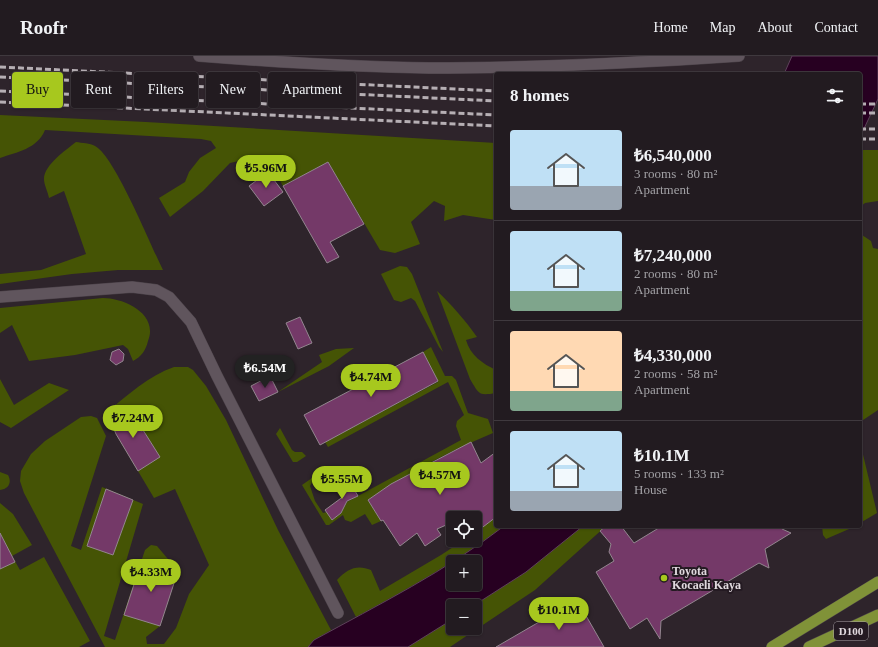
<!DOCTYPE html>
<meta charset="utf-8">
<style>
:root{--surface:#221b20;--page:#2e282d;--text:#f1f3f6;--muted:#a2a1a5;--line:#3f393e;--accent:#a7c81e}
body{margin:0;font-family:"Times New Roman",serif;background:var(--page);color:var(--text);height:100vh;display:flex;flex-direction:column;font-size:15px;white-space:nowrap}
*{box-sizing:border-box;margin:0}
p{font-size:13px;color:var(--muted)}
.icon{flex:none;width:22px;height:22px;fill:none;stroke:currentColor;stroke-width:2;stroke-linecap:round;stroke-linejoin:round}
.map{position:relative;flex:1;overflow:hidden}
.details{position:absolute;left:494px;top:16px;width:368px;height:456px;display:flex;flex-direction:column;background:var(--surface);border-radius:4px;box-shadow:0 1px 3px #0004,0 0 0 1px var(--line)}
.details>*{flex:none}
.top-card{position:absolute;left:12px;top:16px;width:380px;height:36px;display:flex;gap:8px}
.controls{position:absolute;left:446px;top:455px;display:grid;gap:8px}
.controls a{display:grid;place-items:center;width:36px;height:36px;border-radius:4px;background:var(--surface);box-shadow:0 1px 3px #0004,0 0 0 1px var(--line);font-size:20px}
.price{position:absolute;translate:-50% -34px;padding:0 9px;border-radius:14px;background:var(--accent);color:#111;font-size:13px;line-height:26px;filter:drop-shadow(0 1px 2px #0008)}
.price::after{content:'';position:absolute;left:50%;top:24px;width:12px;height:9px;margin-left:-6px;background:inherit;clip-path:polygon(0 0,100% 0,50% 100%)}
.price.selected{background:#222;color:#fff}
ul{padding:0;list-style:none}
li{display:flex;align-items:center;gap:12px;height:100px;padding:0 16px}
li+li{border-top:1px solid var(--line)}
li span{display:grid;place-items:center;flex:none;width:112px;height:80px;border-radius:4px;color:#555}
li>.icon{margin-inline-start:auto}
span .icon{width:48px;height:48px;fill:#fffc;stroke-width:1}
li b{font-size:17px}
h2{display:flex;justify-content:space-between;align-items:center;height:48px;padding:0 16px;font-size:17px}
.tag{padding:0 14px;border-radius:4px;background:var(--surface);box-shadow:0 1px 3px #0004,0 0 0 1px var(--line);font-size:14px;line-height:36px}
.tag.selected{background:var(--accent);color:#111}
header{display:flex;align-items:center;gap:24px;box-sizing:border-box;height:56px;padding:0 20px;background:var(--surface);border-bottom:1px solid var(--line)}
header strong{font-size:19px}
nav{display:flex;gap:22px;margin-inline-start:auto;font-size:14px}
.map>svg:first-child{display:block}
</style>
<header>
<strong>Roofr</strong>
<nav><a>Home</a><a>Map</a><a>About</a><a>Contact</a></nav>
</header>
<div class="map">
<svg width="878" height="591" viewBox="0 0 878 591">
<rect width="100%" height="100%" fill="#2e242b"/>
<!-- green -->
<path fill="#455405" d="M0 59 146 66 496 87V164L463 159 444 165 445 150 434 145 411 166 420 188 395 197 380 194 328 106 283 130 265 99 230 107 203 135 170 161 159 142 185 126 189 116 200 102 216 92 211 85 201 83 45 74C37 93 17 96 0 102Z
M76 86C82 87 90 87 95 90 114 99 151 190 163 214H118L72 218 0 228V218L41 214 86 198 64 135 49 142C48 136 44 129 44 123 44 109 66 94 76 86Z
M860 94H878V145L865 147 860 151Z
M860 175 862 179 871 185 873 192 878 193V354L860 366Z
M400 210 407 211 412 218 443 296 439 291 415 245 411 242 401 246 394 244 381 218Z
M437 235C452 249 465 264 477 281L466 284C470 299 483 308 496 314V337C478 340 479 338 470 323Z
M103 242C121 242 151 254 150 276 150 279 149 282 148 285 146 294 141 301 133 305L128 293 123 289 75 299 29 305 12 269 0 277V252Z
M431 291 445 320H452L456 324 468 357 488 363 493 377C450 395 407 417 368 444L381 465 372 469 365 458 351 466 345 464 343 459 329 469H326L302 429 312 422 313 424 310 430 315 445 323 457 327 456 332 464 341 457 347 446 461 384 456 370 457 365 464 359 448 326 328 391 325 386 438 326 423 296Z
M354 292 329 310 278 336 322 306 319 299 336 293Z
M174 311H188L193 314 206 330 226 364 278 474 331 574 314 584 308 591H105L24 437 20 425 21 415 31 398 45 385 81 361 91 360 97 362 106 380 71 490 81 494 102 431 143 448 104 580 115 584 145 494 151 489 157 490 178 515 160 570 146 581 147 588H164L176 572 189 538 209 509 175 433 154 442 116 378 107 356C128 339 148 320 174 311Z
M0 323 14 349 49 327 69 334 11 372 0 366Z
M280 372 292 394 295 396H302L306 400 297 406H293L276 378Z
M860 386 877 457 860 467Z
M0 416 8 419C12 426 9 433 0 434Z
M0 447 13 458 32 489 12 500 20 514 44 501 90 585 79 591H0Z
M496 461V470H504C458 505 407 533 356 561L337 524C347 513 357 508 371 514L380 535 441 499 464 484H475V476Z
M583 470H606L535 534 450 591H408L453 563V572H475V550H473L526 516Z
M822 470H856L826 483 823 479Z"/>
<!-- water -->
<path fill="#270021" stroke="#5e415a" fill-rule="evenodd" d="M792 0H878V43L860 81V18H784Z
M504 470H583L526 516 473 550H453V563L408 591H308L314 584C378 549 446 515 504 470ZM453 506H475V528H453Z"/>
<!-- building -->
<path fill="#743968" stroke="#93868f" d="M328 106 364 168 330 186 339 201 327 207 283 130Z
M268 116 283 136 264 150 249 130Z
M300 261 312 287 298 293 286 267Z
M119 293 124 298 123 305 116 309 110 304 112 296Z
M423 296 438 325 320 389 304 359Z
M270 320 278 336 259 345 251 330Z
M116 349 123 357 126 354 141 375 143 374 160 401 138 415 116 378 107 356Z
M471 386 481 407 496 396V461L479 474 475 466V462H473L470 458 461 462H453V466L437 473 441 479 425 490 417 477 400 490 383 464 381 465 368 444 391 428Z
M348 423 358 440 347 445 341 457 332 464 325 454 344 440 338 429Z
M106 433 133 444 113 499 87 490Z
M606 470H621L634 487 662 470H780L782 473 791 477 765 493 769 512 759 507 661 565 660 583 647 562 630 573 596 516 614 505 609 496 611 488 600 475Z
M0 477 15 506 0 513Z
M142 504 178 515 160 570 124 559Z
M577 544 604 591H496Z"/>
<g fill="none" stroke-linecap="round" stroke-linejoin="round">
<defs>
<path id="minor" d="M0 241 132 231 156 234 169 241 191 266 217 320 338 557"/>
<path id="secondary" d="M199 0C275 6 352 11 429 12 532 12 636 7 739 0"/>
<path id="trunk" d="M772 591 878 526
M809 591 878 559"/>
</defs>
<!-- minor casing -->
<use href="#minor" stroke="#4b4249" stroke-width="12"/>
<!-- secondary casing -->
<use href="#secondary" stroke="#4b4249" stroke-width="12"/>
<!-- trunk casing -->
<use href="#trunk" stroke="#4b4249" stroke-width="12"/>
<!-- minor -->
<use href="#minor" stroke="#60555d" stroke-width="11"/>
<!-- secondary -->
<use href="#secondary" stroke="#60555d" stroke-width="11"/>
<!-- trunk -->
<use href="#trunk" stroke="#809238" stroke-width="11"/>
<!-- rail -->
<path stroke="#b6afb4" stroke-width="3" stroke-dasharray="6 3" stroke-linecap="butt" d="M0 11 496 35
M0 21 496 45
M0 35 496 59
M0 46 496 70
M860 48H878
M860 57H878
M860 73H878
M860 83H878"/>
</g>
<!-- markers -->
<circle fill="#a7c81e" stroke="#241a22" stroke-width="1.5" cx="664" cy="522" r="4"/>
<g text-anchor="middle" stroke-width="4" stroke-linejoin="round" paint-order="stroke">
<!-- shield labels -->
<rect fill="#241a22" stroke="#a8a0a6" stroke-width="1" x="834" y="566" width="34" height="18" rx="3"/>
<g font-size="11" font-weight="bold" fill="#e0d9de">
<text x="851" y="579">D100</text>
</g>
<!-- poi labels -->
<g font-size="12" font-weight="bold" fill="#e0d9de" stroke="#241a22" text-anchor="start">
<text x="672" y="519">Toyota<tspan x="672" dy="14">Kocaeli Kaya</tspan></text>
</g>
</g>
</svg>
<div class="controls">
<a><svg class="icon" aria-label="locate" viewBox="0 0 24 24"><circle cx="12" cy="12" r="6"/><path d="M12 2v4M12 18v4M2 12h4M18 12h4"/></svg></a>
<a>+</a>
<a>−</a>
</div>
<b class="price" style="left:266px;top:133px">₺5.96M</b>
<b class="price selected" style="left:265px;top:333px">₺6.54M</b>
<b class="price" style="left:371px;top:342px">₺4.74M</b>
<b class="price" style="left:133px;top:383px">₺7.24M</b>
<b class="price" style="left:440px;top:440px">₺4.57M</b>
<b class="price" style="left:342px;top:444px">₺5.55M</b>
<b class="price" style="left:151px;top:537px">₺4.33M</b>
<b class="price" style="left:559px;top:575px">₺10.1M</b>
<div class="top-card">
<a class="tag selected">Buy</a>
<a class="tag">Rent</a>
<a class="tag">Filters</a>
<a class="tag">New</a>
<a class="tag">Apartment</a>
</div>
<section class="details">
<h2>8 homes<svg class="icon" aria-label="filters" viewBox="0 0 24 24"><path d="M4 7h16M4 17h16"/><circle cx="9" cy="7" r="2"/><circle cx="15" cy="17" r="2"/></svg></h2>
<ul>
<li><span style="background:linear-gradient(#bfe0f5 70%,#9aa5b1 0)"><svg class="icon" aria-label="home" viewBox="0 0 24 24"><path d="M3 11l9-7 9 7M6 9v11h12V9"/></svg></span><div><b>₺6,540,000</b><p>3 rooms · 80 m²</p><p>Apartment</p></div></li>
<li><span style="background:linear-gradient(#bfe0f5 75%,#7fa58c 0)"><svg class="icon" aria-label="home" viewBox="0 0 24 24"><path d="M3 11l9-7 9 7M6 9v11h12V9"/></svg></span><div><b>₺7,240,000</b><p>2 rooms · 80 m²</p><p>Apartment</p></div></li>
<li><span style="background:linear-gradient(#ffd9b3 75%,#7fa58c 0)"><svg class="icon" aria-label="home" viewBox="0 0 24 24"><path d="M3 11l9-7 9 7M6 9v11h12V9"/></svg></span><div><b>₺4,330,000</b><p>2 rooms · 58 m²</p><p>Apartment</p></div></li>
<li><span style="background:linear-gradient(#bfe0f5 75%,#9aa5b1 0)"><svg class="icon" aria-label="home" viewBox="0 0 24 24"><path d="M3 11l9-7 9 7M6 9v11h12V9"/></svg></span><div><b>₺10.1M</b><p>5 rooms · 133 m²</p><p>House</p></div></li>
</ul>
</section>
</div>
